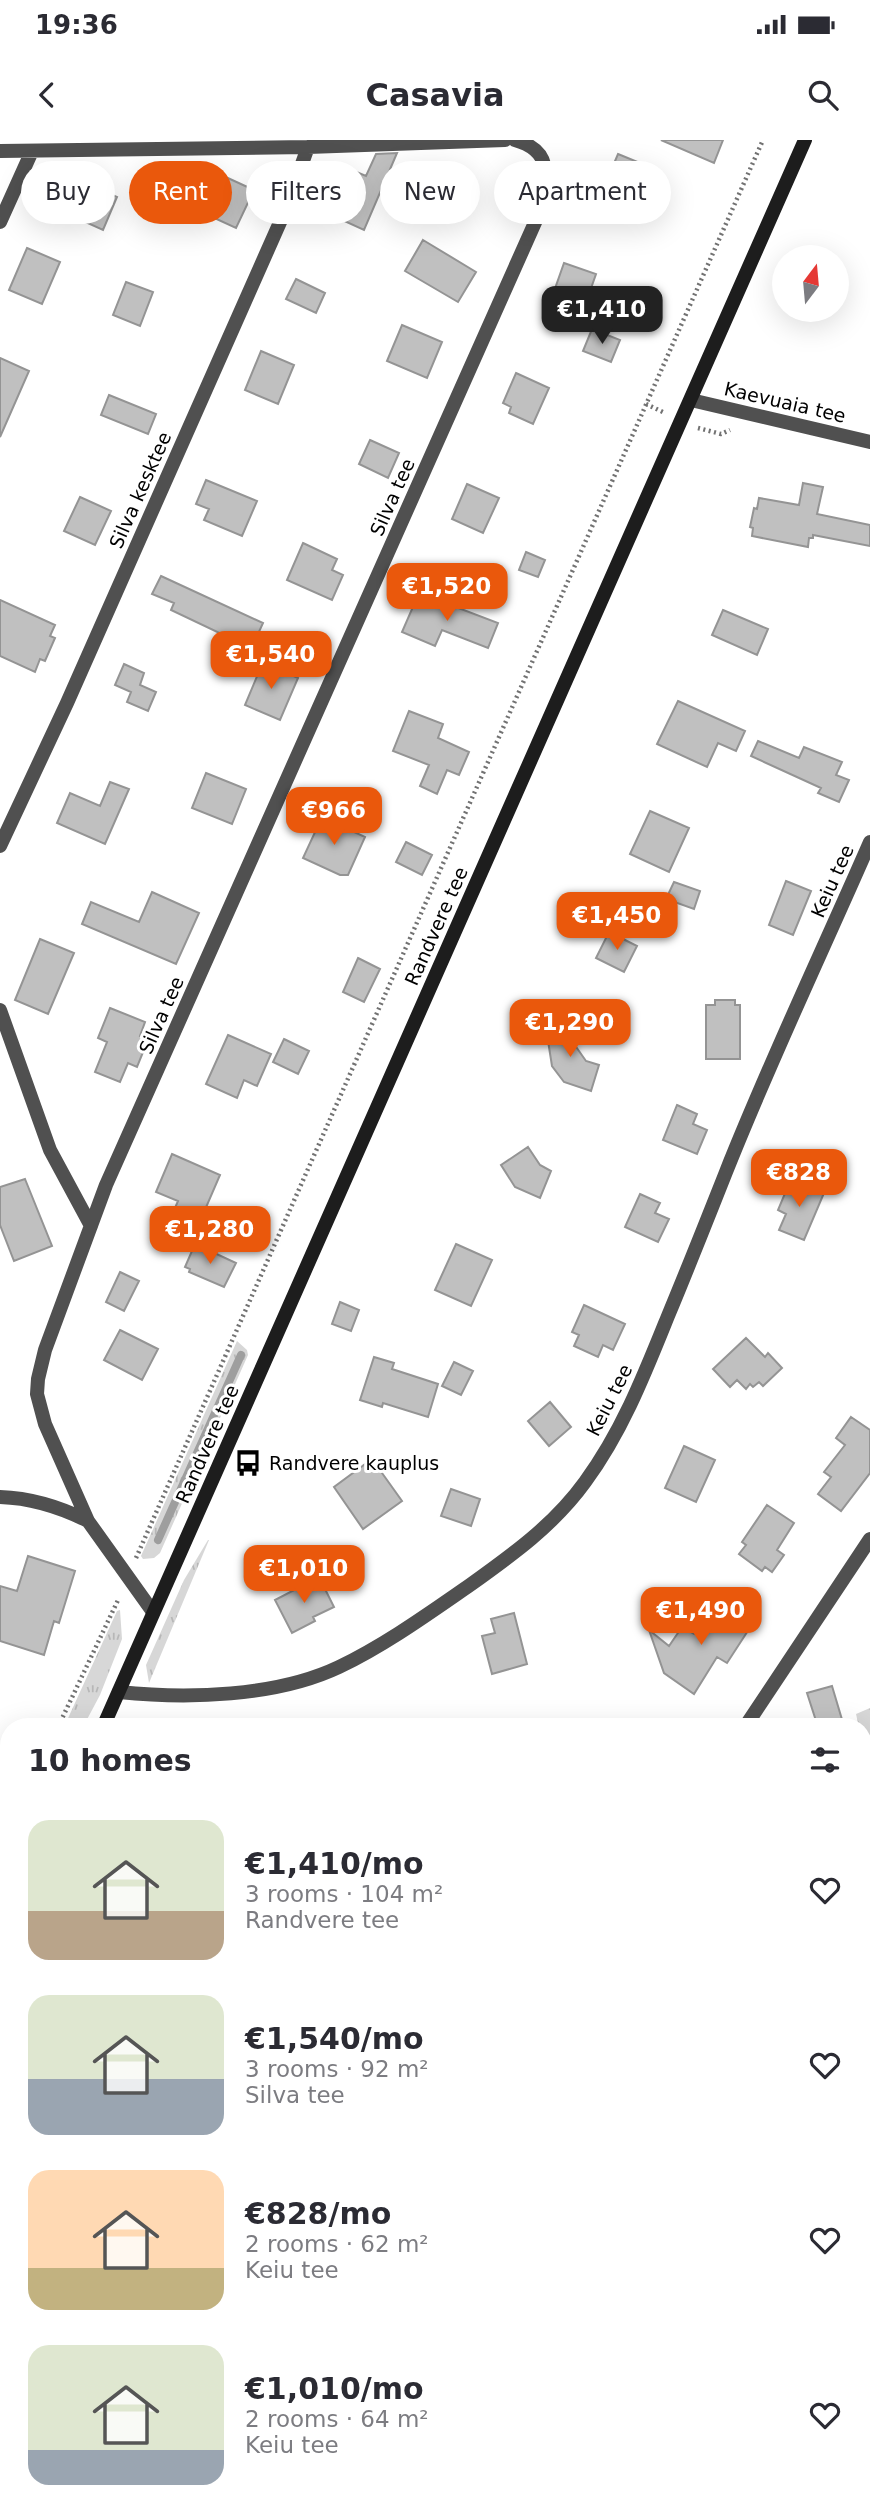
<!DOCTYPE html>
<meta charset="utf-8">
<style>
:root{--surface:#fff;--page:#f2f2f3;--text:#2b2b33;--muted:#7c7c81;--accent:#ea580c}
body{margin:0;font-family:"DejaVu Sans",sans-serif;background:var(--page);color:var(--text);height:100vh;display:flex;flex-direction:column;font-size:26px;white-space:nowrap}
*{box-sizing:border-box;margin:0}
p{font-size:23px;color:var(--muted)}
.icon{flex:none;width:38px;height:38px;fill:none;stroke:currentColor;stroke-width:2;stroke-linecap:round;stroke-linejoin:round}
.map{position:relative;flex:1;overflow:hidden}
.side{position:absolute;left:0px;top:1578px;width:872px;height:800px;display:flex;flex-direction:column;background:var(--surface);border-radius:28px 28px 0 0;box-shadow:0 7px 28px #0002}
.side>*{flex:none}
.top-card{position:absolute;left:21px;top:21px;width:830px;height:63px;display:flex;gap:14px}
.needle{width:46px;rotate:16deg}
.buttons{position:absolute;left:772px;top:105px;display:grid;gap:14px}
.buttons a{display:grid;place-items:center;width:77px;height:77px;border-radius:50%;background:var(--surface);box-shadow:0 7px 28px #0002;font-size:35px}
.price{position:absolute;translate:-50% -60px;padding:0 16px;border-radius:14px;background:var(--accent);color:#fff;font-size:23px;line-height:46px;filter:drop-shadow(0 2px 4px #0008)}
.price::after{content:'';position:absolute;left:50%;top:42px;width:21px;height:16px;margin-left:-10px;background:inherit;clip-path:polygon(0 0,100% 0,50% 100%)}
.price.active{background:#222;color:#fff}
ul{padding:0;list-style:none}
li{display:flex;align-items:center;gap:21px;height:175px;padding:0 28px}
li span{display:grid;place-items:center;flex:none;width:196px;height:140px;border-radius:21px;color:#555}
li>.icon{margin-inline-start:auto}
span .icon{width:84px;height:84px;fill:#fffc;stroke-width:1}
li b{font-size:30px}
h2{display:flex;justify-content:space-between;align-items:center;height:84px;padding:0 28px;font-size:30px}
.tag{padding:0 24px;border-radius:32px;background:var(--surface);box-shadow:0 7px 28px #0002;font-size:24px;line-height:63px}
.tag.active{background:var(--accent);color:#fff}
.status{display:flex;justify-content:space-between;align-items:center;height:49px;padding:0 35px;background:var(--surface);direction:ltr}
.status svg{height:19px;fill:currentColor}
header{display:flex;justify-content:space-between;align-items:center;height:91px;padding:0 28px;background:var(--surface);font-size:32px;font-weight:700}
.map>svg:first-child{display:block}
</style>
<div class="status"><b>19:36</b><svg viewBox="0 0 49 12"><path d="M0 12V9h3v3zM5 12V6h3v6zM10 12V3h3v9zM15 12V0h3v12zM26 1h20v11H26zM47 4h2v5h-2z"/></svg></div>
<header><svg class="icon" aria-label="back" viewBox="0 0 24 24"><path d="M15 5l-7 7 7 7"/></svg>Casavia<svg class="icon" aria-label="search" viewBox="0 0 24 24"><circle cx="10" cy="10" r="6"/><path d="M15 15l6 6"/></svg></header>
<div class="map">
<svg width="870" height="2377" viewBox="0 0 870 2377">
<defs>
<pattern id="grass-tufts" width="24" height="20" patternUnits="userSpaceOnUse" patternTransform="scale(1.75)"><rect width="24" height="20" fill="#d7d7d7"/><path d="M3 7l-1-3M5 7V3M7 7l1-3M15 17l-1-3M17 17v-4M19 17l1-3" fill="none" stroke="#b7b7b7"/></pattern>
<pattern id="forest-firs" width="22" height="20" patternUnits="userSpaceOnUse" patternTransform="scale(1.75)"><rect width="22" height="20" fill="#d7d7d7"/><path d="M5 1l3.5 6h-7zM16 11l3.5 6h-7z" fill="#b7b7b7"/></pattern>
</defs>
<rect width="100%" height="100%" fill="#fff"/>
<!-- grass -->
<path fill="url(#grass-tufts)" d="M237 1201 247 1210 248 1215 160 1413 154 1418 143 1419 141 1416Z
M208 1400H209L149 1543 146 1525 184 1440Z
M120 1470 122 1499 100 1555 83 1587H64L117 1471Z
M5 1708 9 1710V1740L0 1763V1716Z
M9 1980V2064L0 2066V1984Z"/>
<!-- forest -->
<path fill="url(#forest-firs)" d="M870 1568V1627L863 1600V1587H859L856 1574Z
M863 1908 870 1914V2205L863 2190Z
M0 2069 9 2098V2370H196L190 2377H0Z"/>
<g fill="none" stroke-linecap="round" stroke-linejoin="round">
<!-- stream -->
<path stroke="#9e9e9e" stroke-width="8" d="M158 1400 241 1215
M863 1866 870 1872"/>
</g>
<!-- building -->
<path fill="#c0c0c0" stroke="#949494" stroke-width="2" d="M661 0H723L714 23Z
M397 13 364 90 340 79 347 61 335 56 347 28 366 36 376 14Z
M618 14 645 25 630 61 624 59 616 78 587 66 596 44 604 47Z
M61 32 117 57 103 90 72 76 75 68 50 58Z
M217 33 254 50 236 88 199 71Z
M423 100 476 132 458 162 405 131Z
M27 108 60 122 42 164 9 150Z
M564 123 596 134 583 171 551 160Z
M296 139 325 153 316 173 286 159Z
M126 142 153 152 140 186 113 175Z
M402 185 442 202 427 238 387 221Z
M592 189 620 200 611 222 583 211Z
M261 211 294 225 278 264 245 250Z
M0 218 29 231 0 297Z
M516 233 549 248 533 284 509 273 511 267 503 263Z
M109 255 156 274 148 294 101 275Z
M370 300 399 313 388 338 359 324Z
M206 340 257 361 242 396 204 380 209 369 196 364Z
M803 343 823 347 817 374 870 385V406L813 395V398H809L808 407 752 396 753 388 750 387 754 368 757 369 759 358 799 365Z
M467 344 499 358 483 393 452 379Z
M80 357 111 371 95 405 64 391Z
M303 403 337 419 332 430 343 435 332 460 287 440Z
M526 412 545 420 538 437 519 430Z
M161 436 263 483 248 516 225 505 228 497 171 470 174 463 152 454Z
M419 453 498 483 488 508 442 490 435 506 402 492Z
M0 460 55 485 50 496 55 498 45 521 40 519 35 532 0 516Z
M723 470 768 489 757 515 712 495Z
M263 522 298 538 280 580 245 565Z
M124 524 144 533 140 545 156 552 148 571 127 562 131 552 115 545Z
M678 561 745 591 736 611 718 603 707 627 657 604Z
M409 571 443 584 438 598 469 612 459 635 447 630 437 654 420 646 429 625 393 611Z
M758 601 799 618 804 607 842 622 836 635 849 640 839 662 818 653 821 648 751 616Z
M206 633 246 649 232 684 192 668Z
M110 642 129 649 105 704 57 683 70 653 100 666Z
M650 671 689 688 669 732 630 714Z
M322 677 365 697 348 735H340L303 718Z
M406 702 432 715 422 735 396 722Z
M786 741 811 751 793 795 769 785Z
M674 742 700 751 694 769 666 759Z
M152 752 199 773 176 824 82 784 91 762 139 782Z
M609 792 637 806 624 832 596 818Z
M40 799 74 813 48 874 15 860Z
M358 818 380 829 364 862 343 852Z
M715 860H735V865H740V919H706V865H715Z
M110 868 145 882 140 896 148 900 137 927 128 923 120 942 95 932 107 902 98 898Z
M569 885 572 901 586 921 599 925 591 951 564 942 552 926 546 888Z
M228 895 271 914 257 946 244 940 237 958 206 944Z
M284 899 309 911 298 934 273 922Z
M677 965 697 974 693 984 707 990 697 1014 663 1000Z
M528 1007 540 1025 551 1031 540 1058 515 1047 501 1025Z
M172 1014 220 1035 198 1086 172 1075 178 1061 156 1052Z
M25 1039 52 1106 14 1121 0 1085V1047Z
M791 1039 824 1053 804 1100 779 1090 786 1074 778 1070Z
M640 1054 660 1063 655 1073 669 1079 658 1102 625 1087Z
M195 1104 236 1123 224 1147 189 1132 190 1129 185 1127Z
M456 1104 492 1120 471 1166 435 1150Z
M120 1132 139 1141 124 1171 106 1162Z
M340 1162 359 1170 351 1191 332 1184Z
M584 1165 625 1184 613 1210 603 1205 598 1217 574 1206 579 1195 572 1192Z
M120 1190 158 1209 142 1240 104 1220Z
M746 1198 765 1217 768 1213 782 1228 763 1246 759 1242 753 1247 750 1244 746 1249 737 1240 730 1247 713 1229Z
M374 1217 394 1223 392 1229 438 1244 428 1277 383 1263 382 1267 360 1260Z
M454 1222 473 1231 461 1255 442 1246Z
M550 1262 571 1287 549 1306 528 1281Z
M851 1277 870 1290V1333L841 1371 818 1354 831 1337 824 1332 845 1305 836 1298Z
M684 1306 715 1320 696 1362 665 1348Z
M372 1319 402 1361 363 1389 334 1347Z
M451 1349 480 1359 471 1386 441 1376Z
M767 1365 794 1383 777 1410 784 1415 772 1432 765 1427 762 1431 739 1414 746 1405 742 1402Z
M28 1416 75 1431 59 1483 54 1481 44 1515 0 1501V1446L17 1451Z
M319 1437 334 1467 313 1477 315 1481 292 1493 275 1460Z
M714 1463 751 1486 727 1523 717 1517 694 1554 664 1533 649 1490 669 1506 682 1487 694 1494Z
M514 1473 527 1524 492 1534 482 1496 495 1493 491 1479Z
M832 1546 843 1583 832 1587H818L807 1553Z"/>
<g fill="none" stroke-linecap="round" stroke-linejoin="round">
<!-- path -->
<path stroke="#727272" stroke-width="4.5" stroke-dasharray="2 3.5" stroke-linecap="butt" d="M646 264 665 273
M698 288 721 294 730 290
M136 1418 763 0
M58 1587 119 1458
M0 1705 9 1691
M0 1825 9 1827
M863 1882 870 1889
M0 1980 9 1976"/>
<!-- street -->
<path stroke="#505050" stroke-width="14" d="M0 11 308 7 505 0
M0 82 32 11
M691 260 870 302
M0 706 67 563 285 71 308 7
M0 870 50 1010 91 1086
M0 1357C32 1358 60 1367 88 1381
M153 1472 88 1381 45 1284 37 1254 38 1239 45 1210 106 1045 537 78C545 43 558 12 515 0
M119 1552C187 1559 276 1557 339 1527 385 1505 428 1474 470 1445 512 1415 554 1385 585 1342 622 1292 645 1233 668 1176 688 1128 707 1080 726 1032 770 921 822 812 870 702
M745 1587 870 1399
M396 2370 400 2377"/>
<!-- secondary -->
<path stroke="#1d1d1d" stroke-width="14" d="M103 1587 805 0
M0 1790 9 1777
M863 1832 870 1837
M9 1874V1896
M0 1952 9 1939"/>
</g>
<!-- icons -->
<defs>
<symbol id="bus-bare" viewBox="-9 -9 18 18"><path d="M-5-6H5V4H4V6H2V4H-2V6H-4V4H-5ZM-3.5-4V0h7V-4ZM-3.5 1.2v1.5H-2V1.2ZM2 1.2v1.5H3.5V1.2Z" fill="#000" stroke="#fff" stroke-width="2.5" paint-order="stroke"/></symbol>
</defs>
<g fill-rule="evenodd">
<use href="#bus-bare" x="229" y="1304" width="38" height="38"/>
</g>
<g text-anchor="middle" stroke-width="6" stroke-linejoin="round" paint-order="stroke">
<!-- street labels -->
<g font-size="19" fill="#000" stroke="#fff">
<text transform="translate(785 262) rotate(13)" y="7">Kaevuaia tee</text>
<text transform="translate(140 350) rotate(-66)" y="7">Silva kesktee</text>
<text transform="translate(392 357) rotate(-66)" y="7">Silva tee</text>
<text transform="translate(832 741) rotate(-66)" y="7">Keiu tee</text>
<text transform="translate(436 786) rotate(-66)" y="7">Randvere tee</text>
<text transform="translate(161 875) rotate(-66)" y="7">Silva tee</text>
<text transform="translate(609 1260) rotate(-63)" y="7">Keiu tee</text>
<text transform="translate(207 1304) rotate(-66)" y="7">Randvere tee</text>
</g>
<!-- poi labels -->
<g font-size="19" fill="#000" stroke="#fff" text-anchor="start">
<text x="269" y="1330">Randvere kauplus</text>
</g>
</g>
</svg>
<div class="buttons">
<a><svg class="needle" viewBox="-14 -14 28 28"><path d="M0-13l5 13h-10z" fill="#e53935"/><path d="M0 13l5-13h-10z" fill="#7c7c81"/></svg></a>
</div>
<b class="price active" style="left:602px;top:206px">€1,410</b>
<b class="price" style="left:447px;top:483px">€1,520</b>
<b class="price" style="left:271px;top:551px">€1,540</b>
<b class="price" style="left:334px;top:707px">€966</b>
<b class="price" style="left:617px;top:812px">€1,450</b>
<b class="price" style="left:570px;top:919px">€1,290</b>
<b class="price" style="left:799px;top:1069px">€828</b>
<b class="price" style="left:210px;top:1126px">€1,280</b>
<b class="price" style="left:304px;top:1465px">€1,010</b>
<b class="price" style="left:701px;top:1507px">€1,490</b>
<div class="top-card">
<a class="tag">Buy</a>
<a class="tag active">Rent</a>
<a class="tag">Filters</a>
<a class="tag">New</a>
<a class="tag">Apartment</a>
</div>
<section class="side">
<h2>10 homes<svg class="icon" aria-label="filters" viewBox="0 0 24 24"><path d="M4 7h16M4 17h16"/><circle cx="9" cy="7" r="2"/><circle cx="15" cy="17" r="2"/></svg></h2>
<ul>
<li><span style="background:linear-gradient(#dfe7d0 65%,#b9a48a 0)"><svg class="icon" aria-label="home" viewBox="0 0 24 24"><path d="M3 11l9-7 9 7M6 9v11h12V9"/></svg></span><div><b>€1,410/mo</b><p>3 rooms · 104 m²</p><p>Randvere tee</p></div><svg class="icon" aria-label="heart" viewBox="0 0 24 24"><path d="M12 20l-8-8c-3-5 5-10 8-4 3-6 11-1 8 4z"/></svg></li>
<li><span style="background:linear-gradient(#dfe7d0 60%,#9aa5b1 0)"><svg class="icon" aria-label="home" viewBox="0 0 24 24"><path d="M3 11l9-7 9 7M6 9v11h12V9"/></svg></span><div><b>€1,540/mo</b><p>3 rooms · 92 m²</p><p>Silva tee</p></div><svg class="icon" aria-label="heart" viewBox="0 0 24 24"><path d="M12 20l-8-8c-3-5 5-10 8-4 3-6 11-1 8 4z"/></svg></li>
<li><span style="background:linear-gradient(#ffd9b3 70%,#c2b280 0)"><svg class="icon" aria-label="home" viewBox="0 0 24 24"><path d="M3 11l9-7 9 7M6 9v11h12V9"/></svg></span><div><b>€828/mo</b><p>2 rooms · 62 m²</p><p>Keiu tee</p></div><svg class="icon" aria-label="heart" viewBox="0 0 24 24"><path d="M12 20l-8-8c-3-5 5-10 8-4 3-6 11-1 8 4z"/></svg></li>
<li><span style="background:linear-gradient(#dfe7d0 75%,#9aa5b1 0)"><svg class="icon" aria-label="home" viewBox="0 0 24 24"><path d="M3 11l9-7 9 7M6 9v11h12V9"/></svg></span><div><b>€1,010/mo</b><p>2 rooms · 64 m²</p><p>Keiu tee</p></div><svg class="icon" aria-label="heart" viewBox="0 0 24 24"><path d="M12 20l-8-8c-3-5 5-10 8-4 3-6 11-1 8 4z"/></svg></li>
</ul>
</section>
</div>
